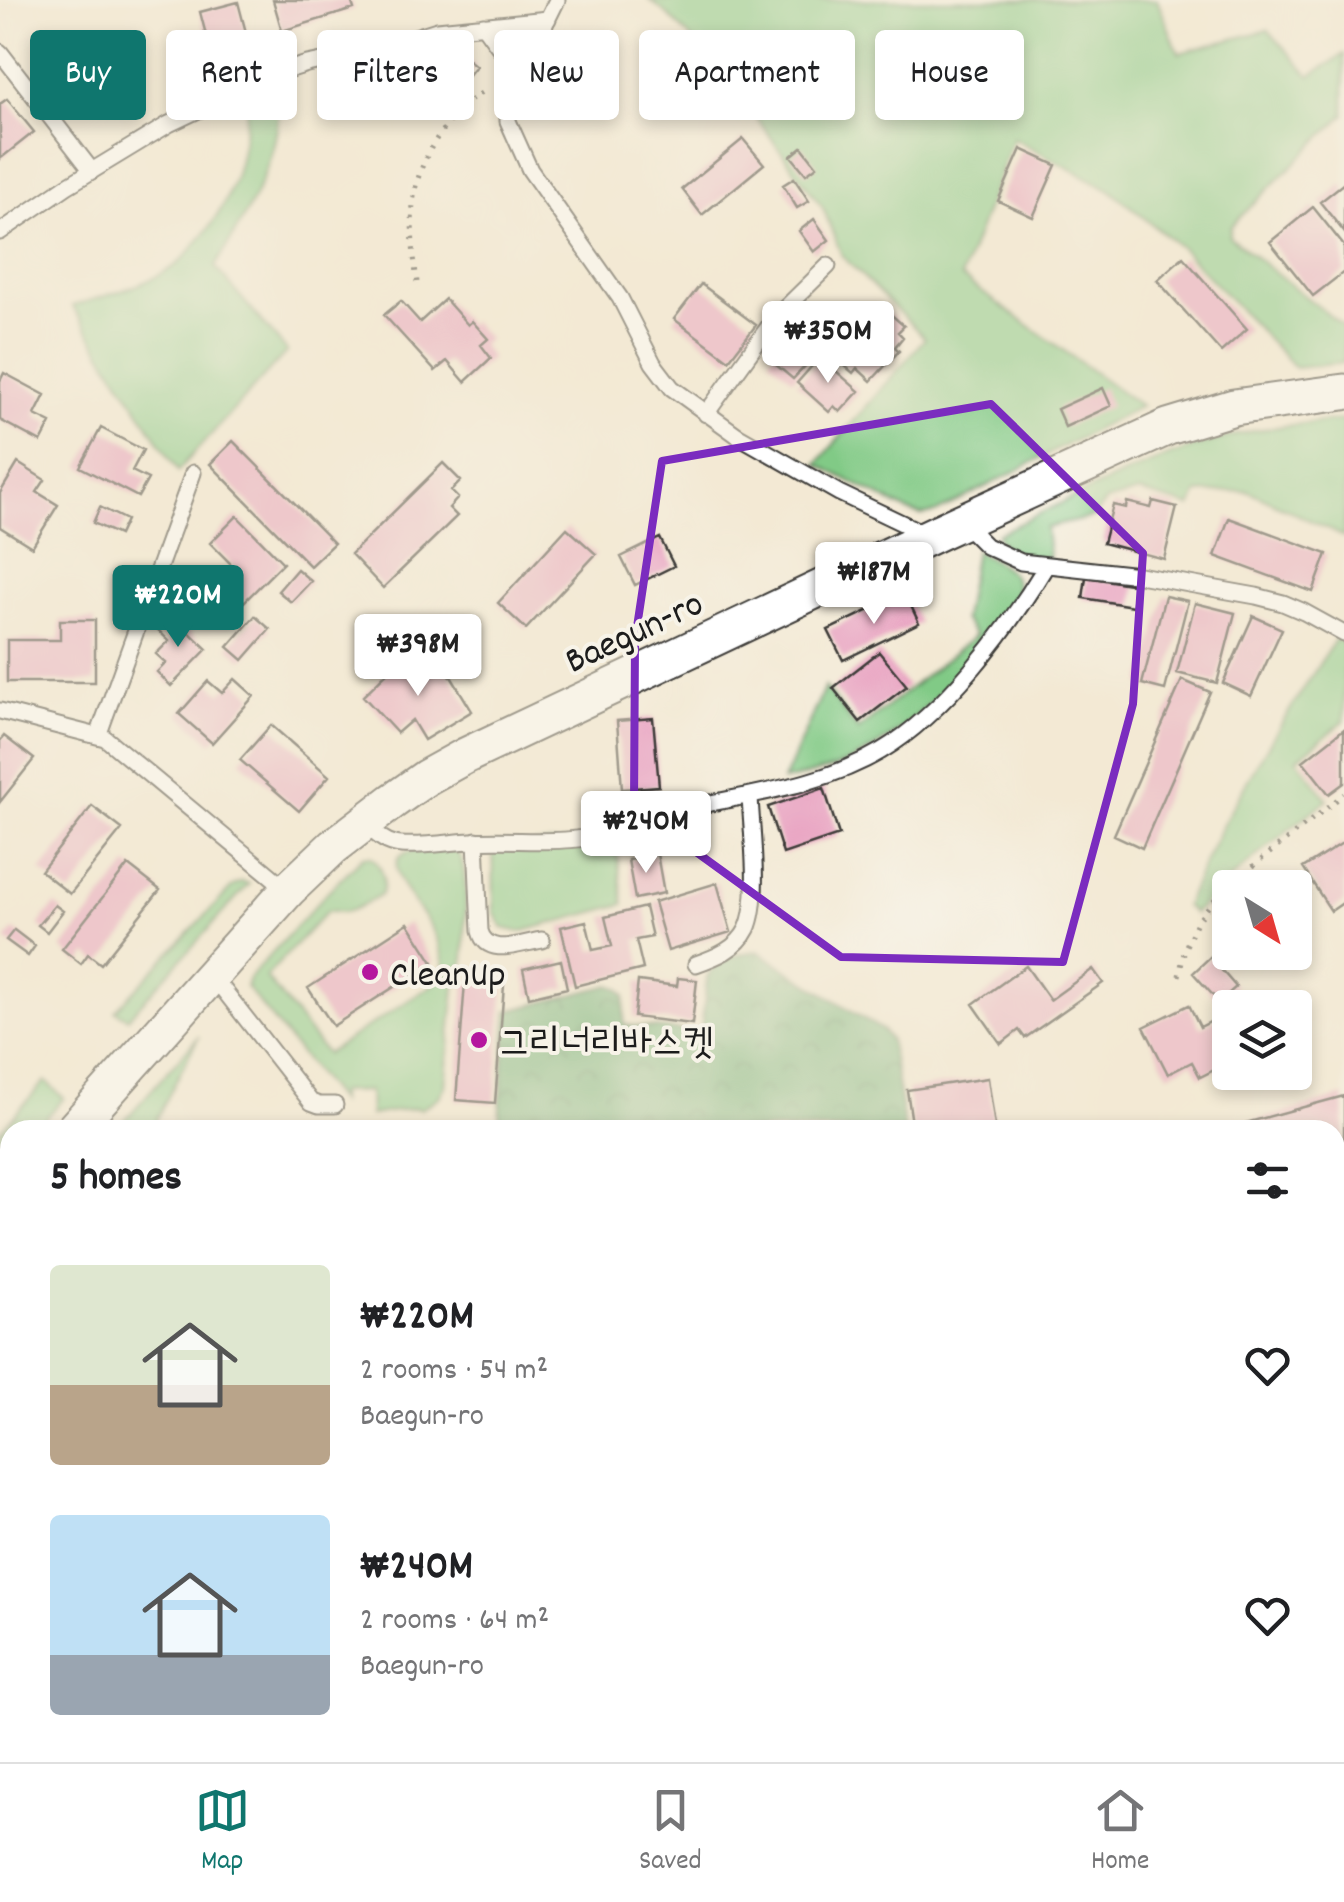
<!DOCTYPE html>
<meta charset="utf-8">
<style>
:root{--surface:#fff;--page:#f6f6f6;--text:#202124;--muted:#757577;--line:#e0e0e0;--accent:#0f766e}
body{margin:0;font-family:Dekko,"Poor Story",sans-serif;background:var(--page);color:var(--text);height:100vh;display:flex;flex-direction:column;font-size:38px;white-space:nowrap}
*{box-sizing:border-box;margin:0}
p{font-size:32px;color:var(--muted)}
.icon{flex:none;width:55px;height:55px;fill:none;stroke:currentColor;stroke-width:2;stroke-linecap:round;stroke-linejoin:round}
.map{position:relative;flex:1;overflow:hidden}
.details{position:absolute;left:0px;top:1120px;width:1345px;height:642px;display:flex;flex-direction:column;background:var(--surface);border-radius:30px 30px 0 0;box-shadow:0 5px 15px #0003}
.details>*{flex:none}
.guide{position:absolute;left:30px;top:30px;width:1285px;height:90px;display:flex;gap:20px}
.needle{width:65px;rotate:143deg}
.tools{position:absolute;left:1212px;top:870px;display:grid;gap:20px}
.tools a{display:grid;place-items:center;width:100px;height:100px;border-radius:10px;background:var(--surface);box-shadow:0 5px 15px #0003;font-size:50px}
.price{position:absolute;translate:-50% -85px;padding:0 22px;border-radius:10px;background:#fff;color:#222;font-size:32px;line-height:65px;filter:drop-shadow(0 2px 5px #0008)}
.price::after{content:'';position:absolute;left:50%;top:60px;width:30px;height:22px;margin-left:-15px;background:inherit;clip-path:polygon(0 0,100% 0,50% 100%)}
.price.current{background:var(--accent);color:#fff}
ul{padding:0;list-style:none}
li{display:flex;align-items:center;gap:30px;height:250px;padding:0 50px}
li span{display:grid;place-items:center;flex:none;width:280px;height:200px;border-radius:10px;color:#555}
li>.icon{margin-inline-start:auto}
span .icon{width:120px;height:120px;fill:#fffc;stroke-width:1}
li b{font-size:42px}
h2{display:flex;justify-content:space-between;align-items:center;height:120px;padding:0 50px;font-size:42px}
.chip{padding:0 35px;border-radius:10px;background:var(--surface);box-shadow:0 5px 15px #0003;font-size:35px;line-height:90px}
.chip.current{background:var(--accent);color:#fff}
.tabs{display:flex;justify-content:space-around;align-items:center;height:140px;border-top:2px solid var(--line);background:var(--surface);font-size:28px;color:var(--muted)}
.tabs a{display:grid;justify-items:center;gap:5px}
.tabs .current{color:var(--accent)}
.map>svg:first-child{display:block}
</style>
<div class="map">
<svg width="1344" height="1762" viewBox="0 0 1344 1762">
<defs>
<pattern id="forest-crowns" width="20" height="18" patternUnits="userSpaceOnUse" patternTransform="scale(2.5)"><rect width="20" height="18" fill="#68ae73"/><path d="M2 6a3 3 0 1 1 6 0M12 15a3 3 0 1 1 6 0" fill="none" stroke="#558d5e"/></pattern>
</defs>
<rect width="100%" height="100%" fill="#f7f3e8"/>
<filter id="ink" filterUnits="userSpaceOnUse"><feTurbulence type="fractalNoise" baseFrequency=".01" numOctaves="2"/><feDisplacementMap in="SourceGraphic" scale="20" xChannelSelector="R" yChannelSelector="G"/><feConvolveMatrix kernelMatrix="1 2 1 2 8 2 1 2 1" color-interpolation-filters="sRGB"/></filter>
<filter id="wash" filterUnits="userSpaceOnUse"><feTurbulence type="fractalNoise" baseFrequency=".0048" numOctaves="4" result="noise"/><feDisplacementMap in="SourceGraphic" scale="40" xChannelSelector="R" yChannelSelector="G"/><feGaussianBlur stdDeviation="2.25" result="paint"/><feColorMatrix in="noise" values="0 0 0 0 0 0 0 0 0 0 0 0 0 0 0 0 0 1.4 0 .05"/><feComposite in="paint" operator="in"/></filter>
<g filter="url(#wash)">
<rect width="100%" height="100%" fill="#f3e9d4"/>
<!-- grass -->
<path fill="#81ca86" stroke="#4e7351" stroke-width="2.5" d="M649 0H1157L1179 53 1268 30 1310 76 1344 54V115L1231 226 1229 236 1344 327V363L1295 368 1180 247 1110 190 1013 138 961 277 1141 406 935 513 921 515 908 511 817 464 925 338 842 256 823 208 721 70 666 13Z
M279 89C278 103 279 116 277 129 269 179 240 225 215 267L287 351 178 471 72 306C107 295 142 287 173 267 182 262 188 253 195 245 233 203 244 159 247 104Z
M1344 420V537L1249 491 1198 493 1191 507 1139 492 1106 501 1093 517 1046 528 1049 558C1030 558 1001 556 997 534 1080 495 1162 450 1253 431 1282 425 1314 423 1344 420Z
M975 550C1003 566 1030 575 1009 611 959 672 912 738 836 767 819 773 800 777 783 781L825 687 858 730 975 636 963 619Z
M1336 638 1344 643V721L1297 759 1328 800C1280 834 1237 872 1194 913L1185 906C1224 810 1280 725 1336 638Z
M615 838 624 904 520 932 503 928 494 912 493 847Z
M446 850 457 851C471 868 464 939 464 964L457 969 445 1086 439 1097 421 1109 415 1108 370 1115 369 1091 339 1092V1102L246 987 249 978 329 890 363 857 370 856C382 865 387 881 381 894 371 900 356 911 343 912 337 912 332 910 327 911L266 977 326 1054 446 976C444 960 440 944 432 929 426 916 377 865 405 853 416 849 434 851 446 850Z
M242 882 249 884 128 1018 115 1011 233 886Z
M199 1036 151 1130H116Z
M45 1081 64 1098 35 1130H10V1158L0 1169V1131Z"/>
<!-- forest -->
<path fill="url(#forest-crowns)" stroke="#426548" stroke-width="2.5" d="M758 951 882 1030 890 1040 905 1130H498L508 1011 610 985 619 988 625 996 624 1025 701 1032 707 976C720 958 736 953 758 951Z
M0 1286 10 1290V1752H574L587 1762H0Z"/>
<g id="blocks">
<!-- building -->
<path fill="#e89ec0" d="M273 0H351L354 9 282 31Z
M238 2 248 40 210 50 200 12Z
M455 49 476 66 459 87 437 70Z
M7 99 34 132 0 159V104Z
M743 139 764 164 702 215 682 189Z
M802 147 817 166 806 174 791 156Z
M1021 149 1056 165 1033 217 998 201Z
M794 178 809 201 797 208 783 185Z
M1344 183V232L1320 202Z
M1313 207 1344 246V272L1313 296 1270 242Z
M814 219 829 240 814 252 799 231Z
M1183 257 1247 329 1221 352 1157 280Z
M701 284 756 325 729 360 674 319Z
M445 299 468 325 472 321 488 339 481 345 491 358 465 382 447 361 435 371 384 315 401 301 420 322Z
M886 310 904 326 898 332 903 337 895 347 899 351 871 381 857 368 853 373 823 347 855 313 871 327Z
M784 342 808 363 793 379 769 359Z
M820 357 859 391 840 412 834 406 829 412 797 383Z
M4 373 45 395 35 415 51 423 41 442 0 420V381Z
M1103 388 1111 406 1065 427 1057 409Z
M101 428 143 450 132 471 148 479 138 497 80 467Z
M233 441 334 543 310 566 210 464Z
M18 463 45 480 37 492 58 505 32 547 0 527V493Z
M443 463 461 481 451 491 458 498 449 508 457 516 383 588 351 554Z
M1153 501 1177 507 1164 559 1103 543 1113 505 1126 508 1127 502 1151 508Z
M100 507 126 520 119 535 93 523Z
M237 516 283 563 244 602 225 582 237 570 210 543Z
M1229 518 1327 554 1313 592 1215 556Z
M567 528 596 554 526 629 498 603Z
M660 538 674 566 635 585 621 557Z
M297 569 311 581 291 602 278 591Z
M1086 577 1136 585 1133 606 1083 598Z
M905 593 919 623 843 660 828 630Z
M1165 596 1188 601 1165 690 1142 684Z
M1195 603 1235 613 1217 683 1177 673Z
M171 615 207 649 171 686 157 672 166 663 156 654 169 641 157 629Z
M255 616 270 629 243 660 228 647Z
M1253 616 1282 629 1251 696 1223 683Z
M60 620H95V682H7V640H60Z
M879 652 907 686 860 722 833 688Z
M403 657 421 677 444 665 472 711 424 740 412 720 397 733 363 696Z
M235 679 254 696 212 743 179 714 208 681 222 693Z
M1182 680 1210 692 1142 848 1114 835Z
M653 718 659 786 622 789 617 721Z
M271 725 329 776 299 811 240 760Z
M1344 729V783L1329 794 1303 761Z
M4 736 34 759 0 802V741Z
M824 788 839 835 783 854 768 807Z
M92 806 122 829 70 894 41 871Z
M1344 842V902L1331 911 1303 868Z
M657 854 664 893 635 899 628 860Z
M128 865 160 890 101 964 88 954 81 964 62 949Z
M717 883 731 932 668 951 654 902Z
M55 905 63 911 47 932 38 925Z
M645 907 652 937 636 940 643 969 575 986 561 927 586 921 593 950 612 946 605 917Z
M408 923 433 962 333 1026 308 988Z
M14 930 35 946 28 956 6 940Z
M1210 957 1236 987 1219 1002 1193 973Z
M561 960 567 988 529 997 523 969Z
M1026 966 1050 1000 1093 969 1103 983 1025 1038 1019 1030 1001 1044 973 1004Z
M678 978 697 980 692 1024 634 1017 638 981 677 986Z
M465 982 504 985 495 1103 456 1100Z
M1189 1005 1200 1027 1216 1019 1230 1047V1062L1200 1077 1192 1062 1168 1074 1144 1027Z
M988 1078 995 1126 970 1130H913L907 1090Z
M1344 1096V1149L1335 1152V1130H1220Z
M1335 1579 1344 1580V1619L1335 1618Z
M1084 1752H1120L1119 1762H1083Z"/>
</g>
</g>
<g filter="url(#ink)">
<use href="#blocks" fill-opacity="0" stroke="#3c3b38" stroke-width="2.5"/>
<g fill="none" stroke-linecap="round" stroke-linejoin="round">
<defs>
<path id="service" d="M557 0 508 99V121L530 170 620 298 653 363 672 388 737 435 839 493 927 535
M483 25 520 76
M0 52 92 171
M0 232 67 186 169 124 272 75 307 64 371 51 437 30 548 19
M706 414 775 318 828 266
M962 522 986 546 1021 562 1139 575 1256 596 1283 603 1304 612 1344 634
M0 711 105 738 288 890
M98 736 193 473
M364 823C374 832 382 841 395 844 411 848 452 842 470 841 506 838 550 844 584 838 614 834 642 819 671 812 742 794 817 789 881 751 945 713 1008 629 1046 566
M476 840 480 931C487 958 521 943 542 940
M696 964C716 957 737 949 747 929 761 899 751 829 750 795
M212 975 311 1102 319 1105H335
M0 1274 10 1278
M1335 1350 1344 1351
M1335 1667H1344
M913 1752 933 1762"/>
<path id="tertiary" d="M73 1130 288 890 333 847 393 801 427 777 465 756 941 531 1168 427 1234 407 1344 392
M0 1206 10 1196"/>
</defs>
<!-- service casing -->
<use href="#service" stroke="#3c3b38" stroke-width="19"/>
<!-- tertiary casing -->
<use href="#tertiary" stroke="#3c3b38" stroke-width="39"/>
<!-- path -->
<path stroke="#3c3b38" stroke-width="5" stroke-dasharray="2.5 8" stroke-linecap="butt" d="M417 282C413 251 409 216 416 186 425 149 452 109 485 91
M1179 976 1185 948 1196 924 1211 903 1232 883 1344 794"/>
<!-- service -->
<use href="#service" stroke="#fff" stroke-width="15"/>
<!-- tertiary -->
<use href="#tertiary" stroke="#fff" stroke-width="35"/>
</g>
</g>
<!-- marked area -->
<path d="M0 0H1344V1762H0ZM991 404 1143 553 1133 704 1063 962 841 957 634 807 635 640 662 461Z" fill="#f3e9d4" fill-opacity=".55" fill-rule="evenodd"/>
<path fill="none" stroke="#7b2cbf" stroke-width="8" stroke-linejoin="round" d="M991 404 1143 553 1133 704 1063 962 841 957 634 807 635 640 662 461Z"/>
<!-- markers -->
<g fill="#b5179e" stroke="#f7f3e8" stroke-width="4">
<circle cx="370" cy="972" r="10"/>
<circle cx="479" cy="1040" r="10"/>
</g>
<g text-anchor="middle" stroke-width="8" stroke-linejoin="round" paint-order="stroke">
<!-- street labels -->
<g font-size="38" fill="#1c1c1c" stroke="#f7f3e8">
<text transform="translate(633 630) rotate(-25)" y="13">Baegun-ro</text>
</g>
<!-- poi labels -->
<g font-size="38" fill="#1c1c1c" stroke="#f7f3e8" text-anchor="start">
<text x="390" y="985">CleanUp</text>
<text x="499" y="1053">그리너리바스켓</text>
</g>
</g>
</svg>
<div class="tools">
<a><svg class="needle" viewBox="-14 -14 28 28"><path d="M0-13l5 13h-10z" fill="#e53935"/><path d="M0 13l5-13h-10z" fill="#757577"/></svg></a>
<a><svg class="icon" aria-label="layers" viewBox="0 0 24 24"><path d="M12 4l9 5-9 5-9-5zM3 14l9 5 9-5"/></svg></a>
</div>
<b class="price" style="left:828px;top:386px">₩350M</b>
<b class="price" style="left:874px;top:627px">₩187M</b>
<b class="price current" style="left:178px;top:650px">₩220M</b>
<b class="price" style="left:418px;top:699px">₩398M</b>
<b class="price" style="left:646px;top:876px">₩240M</b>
<div class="guide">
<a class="chip current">Buy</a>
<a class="chip">Rent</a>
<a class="chip">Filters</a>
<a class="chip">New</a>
<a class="chip">Apartment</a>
<a class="chip">House</a>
</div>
<section class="details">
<h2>5 homes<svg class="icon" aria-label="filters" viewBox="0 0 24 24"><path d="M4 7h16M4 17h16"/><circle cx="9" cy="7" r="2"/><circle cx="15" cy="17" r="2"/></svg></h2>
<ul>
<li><span style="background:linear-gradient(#dfe7d0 60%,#b9a48a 0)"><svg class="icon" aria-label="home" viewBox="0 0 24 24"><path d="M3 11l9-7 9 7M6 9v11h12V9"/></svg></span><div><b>₩220M</b><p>2 rooms · 54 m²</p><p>Baegun-ro</p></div><svg class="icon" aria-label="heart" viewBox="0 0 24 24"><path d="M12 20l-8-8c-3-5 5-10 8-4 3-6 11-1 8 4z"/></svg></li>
<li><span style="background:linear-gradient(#bfe0f5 70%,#9aa5b1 0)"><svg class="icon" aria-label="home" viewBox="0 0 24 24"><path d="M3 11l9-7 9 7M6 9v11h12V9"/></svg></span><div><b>₩240M</b><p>2 rooms · 64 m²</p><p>Baegun-ro</p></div><svg class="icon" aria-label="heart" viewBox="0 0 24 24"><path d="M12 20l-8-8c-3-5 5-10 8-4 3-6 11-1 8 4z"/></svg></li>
</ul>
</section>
</div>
<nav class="tabs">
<a class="current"><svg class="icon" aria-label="map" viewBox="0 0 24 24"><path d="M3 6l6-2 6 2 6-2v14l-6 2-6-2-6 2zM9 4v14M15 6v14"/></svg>Map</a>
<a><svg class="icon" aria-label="saved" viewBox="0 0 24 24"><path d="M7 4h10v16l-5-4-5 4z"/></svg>Saved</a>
<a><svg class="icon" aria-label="home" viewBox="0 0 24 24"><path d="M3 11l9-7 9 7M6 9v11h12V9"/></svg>Home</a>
</nav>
